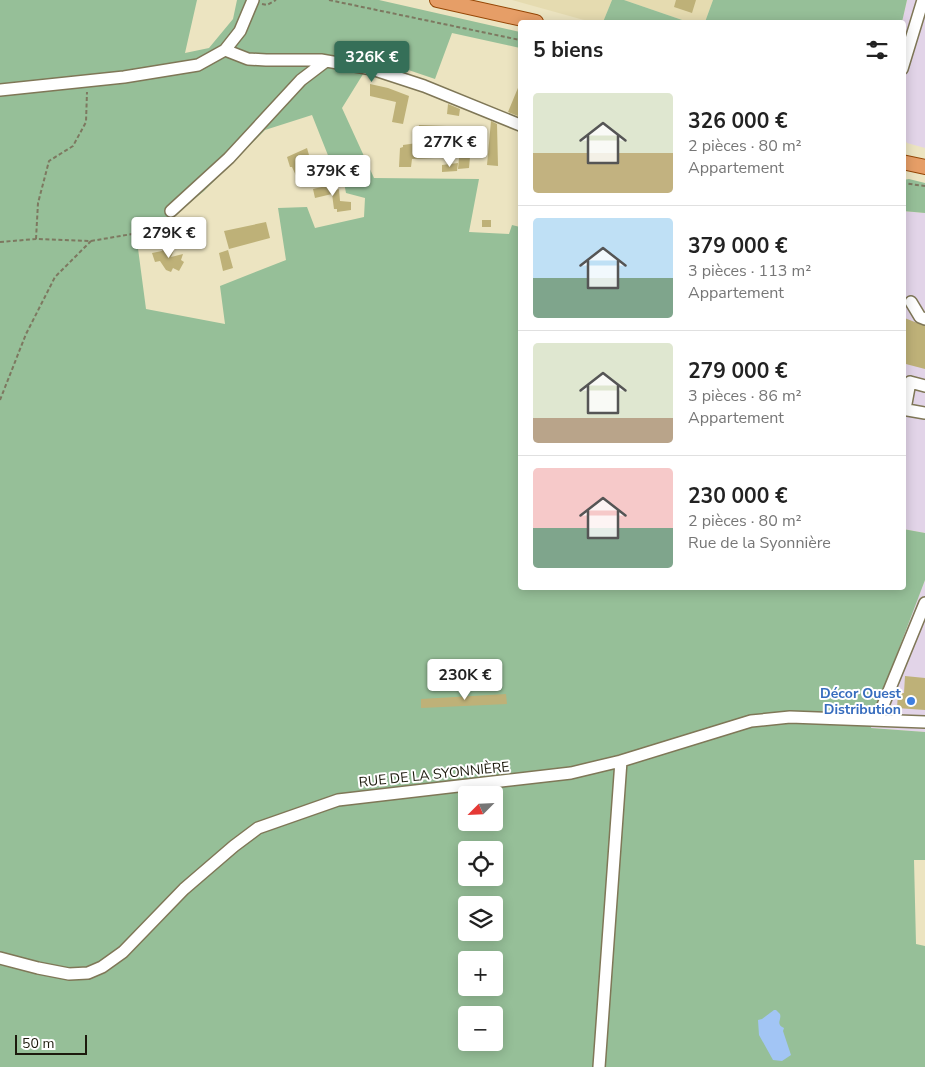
<!DOCTYPE html>
<html lang="fr">
<meta charset="utf-8">
<style>
:root{--surface:#fff;--page:#f6f6f6;--text:#222;--muted:#767676;--line:#e0e0e0;--accent:#356f58}
body{margin:0;font-family:"Nunito Sans",sans-serif;background:var(--page);color:var(--text);height:100vh;display:flex;flex-direction:column;font-size:19px;white-space:nowrap}
*{box-sizing:border-box;margin:0}
p{font-size:16px;color:var(--muted)}
.icon{flex:none;width:28px;height:28px;fill:none;stroke:currentColor;stroke-width:2;stroke-linecap:round;stroke-linejoin:round}
.map{position:relative;flex:1;overflow:hidden}
.drawer{position:absolute;left:518px;top:20px;width:388px;height:570px;display:flex;flex-direction:column;background:var(--surface);border-radius:5px;box-shadow:0 2px 12px #0003}
.drawer>*{flex:none}
.needle{width:32px;rotate:246deg}
.tools{position:absolute;left:458px;top:786px;display:grid;gap:10px}
.tools a{display:grid;place-items:center;width:45px;height:45px;border-radius:5px;background:var(--surface);box-shadow:0 2px 12px #0003;font-size:25px}
.scale{position:absolute;left:15px;bottom:12px;width:72px;box-sizing:border-box;padding-left:5px;border:2px solid #1d1a0d;border-top:0;font-size:14px;line-height:18px;white-space:nowrap;color:#1d1a0d;-webkit-text-stroke:4px #fff;paint-order:stroke}
.price{position:absolute;translate:-50% -42px;padding:0 11px;border-radius:5px;background:#fff;color:#222;font-size:16px;line-height:32px;filter:drop-shadow(0 1px 2px #0008)}
.price::after{content:'';position:absolute;left:50%;top:30px;width:15px;height:11px;margin-left:-8px;background:inherit;clip-path:polygon(0 0,100% 0,50% 100%)}
.price.on{background:var(--accent);color:#fff}
ul{padding:0;list-style:none}
li{display:flex;align-items:center;gap:15px;height:125px;padding:0 15px}
li+li{border-top:1px solid var(--line)}
li span{display:grid;place-items:center;flex:none;width:140px;height:100px;border-radius:5px;color:#555}
li>.icon{margin-inline-start:auto}
span .icon{width:60px;height:60px;fill:#fffc;stroke-width:1}
li b{font-size:21px}
h2{display:flex;justify-content:space-between;align-items:center;height:60px;padding:0 15px;font-size:21px}
.map>svg:first-child{display:block}
</style>
<div class="map">
<svg width="925" height="1067" viewBox="0 0 925 1067">
<rect width="100%" height="100%" fill="#ece4c1"/>
<!-- built -->
<path fill="#e5dbb0" d="M512 0H612L603 22H591Z
M624 0H713L705 22H688Z"/>
<!-- industrial -->
<path fill="#e2d4e8" d="M907 0H925V148L907 143 903 136 902 22Z
M902 211 925 213V533L903 529Z
M925 580V732L871 728 873 717Z"/>
<!-- green -->
<path fill="#96bf98" fill-rule="evenodd" d="M0 0H197L185 53 209 48 233 19 237 0H379L520 32V48L452 33 435 79 373 58 342 108 374 178 479 179 469 232 509 234 512 225 520 227V588H902L903 529 925 533V580L873 717 871 728 925 732V860H914L916 944 925 946V1067H0ZM312 115 335 173 343 177 346 193 365 198 364 217 315 228 307 207 278 208 286 260 220 286 225 324 146 309 137 241 176 214 204 191 265 130ZM466 795H494V822H466ZM466 850H494V878H466ZM466 905H494V932H466ZM466 960H494V988H466ZM466 1015H494V1042H466Z
M612 0H624L688 22H603Z
M713 0H907L902 22H705Z
M909 179 925 183V213L903 211V180Z"/>
<!-- water -->
<path fill="#a2c5f5" d="M774 1010H776L780 1014C782 1020 775 1024 784 1028L783 1031 791 1055 782 1061 773 1060 759 1035 758 1020 762 1019Z"/>
<!-- building -->
<path fill="#beb178" d="M676 0H696L692 13 674 7Z
M520 83V111L518 116 508 112Z
M370 84 388 88 409 96 403 124 392 122 396 102 370 96Z
M448 104 460 109 459 116 447 114Z
M491 121 497 124 498 166 487 165Z
M419 125 474 127V137L435 138V158L412 159 411 167H399L400 148 403 147V145L417 143Z
M307 148 316 180 309 182 307 177 298 180 292 167H290L287 157Z
M470 157 469 168 458 169 459 158Z
M458 163 457 171 442 172V165Z
M335 184 336 190 339 189 340 201 351 202V210L337 212V209H334L332 194 315 198 313 189Z
M482 220H491V227H482Z
M266 222 270 238 229 249 224 231Z
M165 246 174 250 171 257 183 254 181 260 184 262 179 271 173 268 171 272 166 270 160 261 155 262 152 253 162 251Z
M228 250 233 268 223 271 219 253Z
M902 317 925 326V369L902 363Z
M905 676 925 678V710L897 708 898 693H904Z
M506 694 507 704 421 708V699Z"/>
<g fill="none" stroke-linecap="round" stroke-linejoin="round">
<defs>
<path id="minor" d="M225 50 248 59 266 60H321L372 69 424 86 520 125
M902 69 923 0
M0 90 124 77 198 65 225 50 240 31 253 0
M171 211 229 158 301 80 326 61
M911 302 920 317 925 319
M902 409 925 413
M905 409 910 382 925 386
M877 720 925 603
M0 958 38 968 69 974 88 973 102 967 123 952 184 889 234 846 258 828 338 800 571 773 621 761 751 721 790 717 925 722
M599 1067 621 761"/>
<path id="major" d="M437 0 536 22
M902 162 925 167"/>
</defs>
<!-- minor casing -->
<use href="#minor" stroke="#7f7757" stroke-width="14"/>
<!-- major casing -->
<use href="#major" stroke="#954605" stroke-width="16"/>
<!-- path -->
<path stroke="#7d7860" stroke-width="2" stroke-dasharray="4 2.5" stroke-linecap="butt" d="M329 0 520 40
M262 4 267 5 276 0
M902 183 925 186
M36 239 38 203 49 161 73 146 86 122 87 92
M91 241 138 233 163 217
M0 242 36 239 91 241 55 277 26 334 0 400"/>
<!-- minor -->
<use href="#minor" stroke="#fff" stroke-width="11"/>
<!-- major -->
<use href="#major" stroke="#e69e67" stroke-width="14"/>
</g>
<!-- markers -->
<circle fill="#3f7fe0" stroke="#fff" stroke-width="2" cx="911" cy="701" r="5"/>
<g text-anchor="middle" stroke-width="4" stroke-linejoin="round" paint-order="stroke">
<!-- shop labels -->
<g font-size="14" font-weight="bold" fill="#366cbe" stroke="#fff" text-anchor="end">
<text x="901" y="698">Décor Ouest<tspan x="901" dy="16">Distribution</tspan></text>
</g>
<!-- street labels -->
<g font-size="14" fill="#1d1a0d" stroke="#fff">
<text transform="translate(434 774) rotate(-6)" y="5">RUE DE LA SYONNIÈRE</text>
</g>
</g>
</svg>
<div class="tools">
<a><svg class="needle" viewBox="-14 -14 28 28"><path d="M0-13l5 13h-10z" fill="#e53935"/><path d="M0 13l5-13h-10z" fill="#767676"/></svg></a>
<a><svg class="icon" aria-label="locate" viewBox="0 0 24 24"><circle cx="12" cy="12" r="6"/><path d="M12 2v4M12 18v4M2 12h4M18 12h4"/></svg></a>
<a><svg class="icon" aria-label="layers" viewBox="0 0 24 24"><path d="M12 4l9 5-9 5-9-5zM3 14l9 5 9-5"/></svg></a>
<a>+</a>
<a>−</a>
</div>
<div class="scale">50 m</div>
<b class="price on" style="left:372px;top:83px">326K €</b>
<b class="price" style="left:450px;top:168px">277K €</b>
<b class="price" style="left:333px;top:197px">379K €</b>
<b class="price" style="left:169px;top:259px">279K €</b>
<b class="price" style="left:465px;top:701px">230K €</b>
<section class="drawer">
<h2>5 biens<svg class="icon" aria-label="filters" viewBox="0 0 24 24"><path d="M4 7h16M4 17h16"/><circle cx="9" cy="7" r="2"/><circle cx="15" cy="17" r="2"/></svg></h2>
<ul>
<li><span style="background:linear-gradient(#dfe7d0 60%,#c2b280 0)"><svg class="icon" aria-label="home" viewBox="0 0 24 24"><path d="M3 11l9-7 9 7M6 9v11h12V9"/></svg></span><div><b>326 000 €</b><p>2 pièces · 80 m²</p><p>Appartement</p></div></li>
<li><span style="background:linear-gradient(#bfe0f5 60%,#7fa58c 0)"><svg class="icon" aria-label="home" viewBox="0 0 24 24"><path d="M3 11l9-7 9 7M6 9v11h12V9"/></svg></span><div><b>379 000 €</b><p>3 pièces · 113 m²</p><p>Appartement</p></div></li>
<li><span style="background:linear-gradient(#dfe7d0 75%,#b9a48a 0)"><svg class="icon" aria-label="home" viewBox="0 0 24 24"><path d="M3 11l9-7 9 7M6 9v11h12V9"/></svg></span><div><b>279 000 €</b><p>3 pièces · 86 m²</p><p>Appartement</p></div></li>
<li><span style="background:linear-gradient(#f6c9c9 60%,#7fa58c 0)"><svg class="icon" aria-label="home" viewBox="0 0 24 24"><path d="M3 11l9-7 9 7M6 9v11h12V9"/></svg></span><div><b>230 000 €</b><p>2 pièces · 80 m²</p><p>Rue de la Syonnière</p></div></li>
</ul>
</section>
</div>
